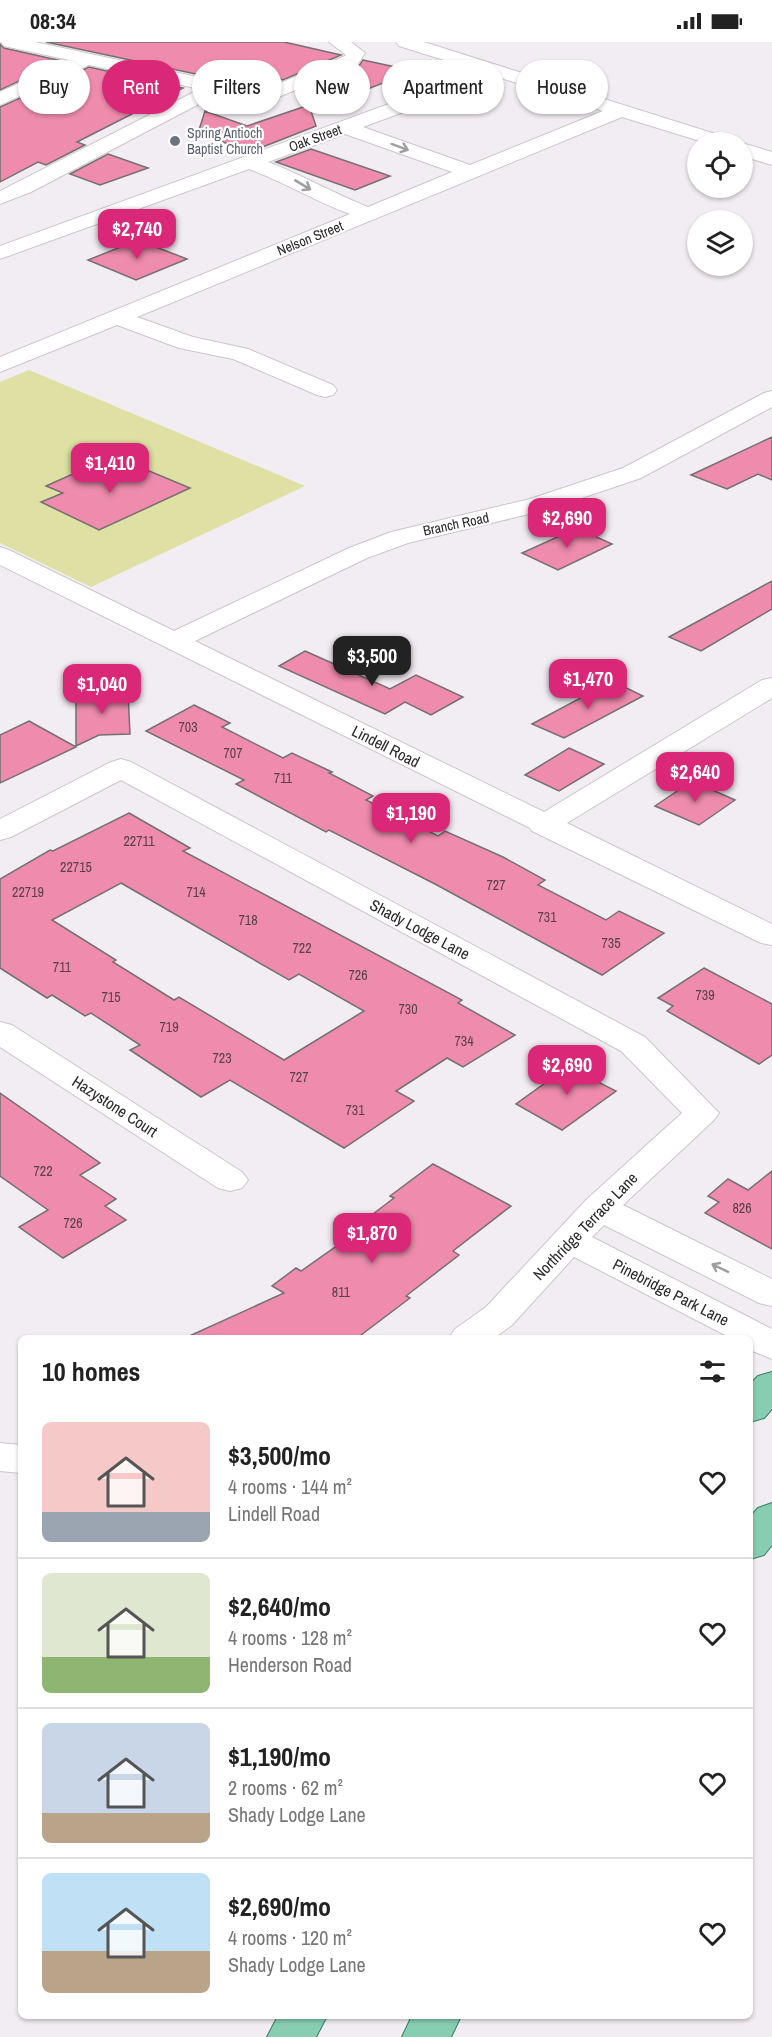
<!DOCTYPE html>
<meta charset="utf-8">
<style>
:root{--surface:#fff;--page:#f6f6f6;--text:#222;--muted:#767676;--line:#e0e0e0;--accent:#db2777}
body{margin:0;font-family:"Archivo Narrow",sans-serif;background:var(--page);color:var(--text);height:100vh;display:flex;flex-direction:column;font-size:22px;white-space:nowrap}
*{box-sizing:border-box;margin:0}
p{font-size:20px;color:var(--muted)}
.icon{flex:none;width:33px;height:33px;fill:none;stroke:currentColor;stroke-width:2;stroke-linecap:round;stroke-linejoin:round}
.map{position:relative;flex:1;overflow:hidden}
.sheet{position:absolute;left:18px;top:1293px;width:735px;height:684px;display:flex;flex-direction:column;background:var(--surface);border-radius:9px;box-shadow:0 2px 4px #0004}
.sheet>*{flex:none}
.banner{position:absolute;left:18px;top:18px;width:736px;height:54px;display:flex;gap:12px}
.controls{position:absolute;left:687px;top:90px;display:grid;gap:12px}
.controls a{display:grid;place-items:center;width:66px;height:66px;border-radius:50%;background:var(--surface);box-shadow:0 2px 4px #0004;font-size:30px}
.price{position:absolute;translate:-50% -51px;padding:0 14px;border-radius:12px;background:var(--accent);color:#fff;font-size:20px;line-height:39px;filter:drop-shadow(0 2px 3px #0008)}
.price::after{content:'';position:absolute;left:50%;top:36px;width:18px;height:14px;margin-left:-9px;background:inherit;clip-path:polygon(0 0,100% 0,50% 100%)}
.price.selected{background:#222;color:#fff}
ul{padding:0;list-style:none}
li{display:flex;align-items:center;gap:18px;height:150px;padding:0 24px}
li+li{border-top:2px solid var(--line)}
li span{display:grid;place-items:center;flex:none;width:168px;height:120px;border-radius:9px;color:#555}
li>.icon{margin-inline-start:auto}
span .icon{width:72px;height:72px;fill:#fffc;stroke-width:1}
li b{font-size:26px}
h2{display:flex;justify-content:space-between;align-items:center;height:72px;padding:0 24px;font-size:26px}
.chip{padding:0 21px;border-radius:27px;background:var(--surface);box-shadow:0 2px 4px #0004;font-size:21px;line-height:54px}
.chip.selected{background:var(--accent);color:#fff}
.status{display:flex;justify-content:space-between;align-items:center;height:42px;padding:0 30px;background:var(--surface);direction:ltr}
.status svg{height:16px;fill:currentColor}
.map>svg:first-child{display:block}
</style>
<div class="status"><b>08:34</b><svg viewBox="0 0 49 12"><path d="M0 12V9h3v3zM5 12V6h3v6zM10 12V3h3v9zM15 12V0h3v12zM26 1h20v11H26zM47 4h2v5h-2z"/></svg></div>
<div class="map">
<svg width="772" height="1995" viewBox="0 0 772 1995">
<rect width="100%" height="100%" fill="#f2edf2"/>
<!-- green -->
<path fill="#dee1a3" d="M29 328 305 444 91 545 0 501V340Z"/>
<!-- building -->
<path fill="#ef8cad" stroke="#766f71" stroke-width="1.5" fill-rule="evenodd" d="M46 0H284L341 13 283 38 277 36 264 42 213 30 205 34Z
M0 2 4 6 62 19 0 48Z
M363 18 414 29 342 57 307 46 359 24Z
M89 25 183 46 77 100 85 103 46 123 38 120 0 140V65Z
M309 63 316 84 250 110 198 91 205 69 247 84Z
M311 107 390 134 355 148 276 120Z
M108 112 148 126 100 143 70 132Z
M138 198 187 217 136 238 88 218Z
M772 395V438L758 432 727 447 691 433Z
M130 421 190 446 99 488 41 460 63 451 46 444 95 422 111 429Z
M577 486 612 502 558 528 522 511Z
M772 539V567L701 609 669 595Z
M305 609 390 647 416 633 463 655 431 673 405 660 385 672 279 624Z
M612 639 643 654 564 696 532 682Z
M128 650 130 692 99 693 76 704V652Z
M194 663 230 681 222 685 283 716 292 711 332 730 329 731 373 754 366 758 438 794 445 789 503 815 545 838 538 843 606 878 619 869 664 891 602 933 435 842 329 788 326 790 236 742 244 738 146 689Z
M29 679 76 705 0 741V693Z
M569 706 604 722 559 749 525 733Z
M692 739 735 758 699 783 655 764Z
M129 771 190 806 183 809 462 958 458 961 515 993 463 1025 447 1016 396 1049 414 1059 344 1106 230 1038 201 1055 130 1008 140 1003 91 971 85 974 52 953 47 956 0 926V837L50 808 53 809ZM121 841 289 938 299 932 364 969 284 1018 179 955 174 958 113 920 116 918 52 878Z
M704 926 772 962V1013L759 1022 667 969 673 964 658 956Z
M576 1019 603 1034 596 1039 616 1049 562 1088 516 1062Z
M0 1051 100 1121 80 1133 116 1157 105 1164 126 1178 63 1216 19 1185 48 1168 0 1134Z
M433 1122 511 1164 453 1209 459 1213 406 1254 410 1256 357 1296H185L284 1251 272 1244 296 1226 301 1229 352 1193 348 1191 394 1156 390 1154Z
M772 1129V1207L705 1171 719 1160 708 1154 728 1137 748 1148Z"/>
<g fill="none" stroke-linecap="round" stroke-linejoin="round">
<defs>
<path id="minor" d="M1 0H35L244 45 273 44 345 14 346 13 329 0H351L365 11 358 22 276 56 244 57 220 51 31 150 0 162V149L200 47 89 23 0 63V50L69 18 4 4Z
M396 0H424L728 96 731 100H703L622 75 137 275 193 295 248 307 333 343 337 348 333 353 325 355 317 353 233 317 179 306 117 283 0 330V315L350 172C315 159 284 140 249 127L0 217V204L479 29 399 4ZM498 35 603 69 470 123 363 85ZM345 92 452 130 368 165C333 151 302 133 268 120Z
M742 101 772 110V123L742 114Z
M772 349V365L641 436 546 468 408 501 367 516 195 599 544 770 762 638 772 636V656L567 781 772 882V903L761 901 532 789 530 786 0 523V505L9 508 174 589 349 506 391 490 530 457 623 426 764 351Z
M121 717 131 720 645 995 719 1071 714 1078 623 1163 772 1237V1264L759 1261 604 1183 592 1195 772 1287V1317L750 1308V1296H731L574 1215 512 1283 494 1296H449L455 1287 486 1265 586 1158 682 1071 621 1009 121 738 11 795 0 798V777L111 720Z
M0 980 12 983 242 1130 248 1138 242 1146 230 1149 218 1146 0 1005Z
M0 1401 21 1403V1431L0 1429Z"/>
<path id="major" d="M772 1330V1367L764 1376 750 1380V1342L758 1334Z
M772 1461V1503L764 1513 750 1517V1475L758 1466Z
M278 1974H327L316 1995H267Z
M412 1974H461L451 1995H402Z"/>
</defs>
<!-- minor casing -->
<use href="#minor" stroke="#cbc6ca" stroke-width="2"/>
<!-- major casing -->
<use href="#major" stroke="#327d61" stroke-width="2"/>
<!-- minor -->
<use href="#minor" fill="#fff" fill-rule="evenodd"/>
<!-- major -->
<use href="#major" fill="#87cdb2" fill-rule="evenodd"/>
</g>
<!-- one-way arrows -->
<defs><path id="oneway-shaft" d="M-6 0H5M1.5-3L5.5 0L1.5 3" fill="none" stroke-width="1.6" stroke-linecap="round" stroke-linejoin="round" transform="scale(1.5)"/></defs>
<g stroke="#9f9e9f">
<use href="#oneway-shaft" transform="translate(400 105) rotate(20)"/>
<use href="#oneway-shaft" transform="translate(303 143) rotate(31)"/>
<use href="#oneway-shaft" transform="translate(720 1226) rotate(-154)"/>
</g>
<!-- markers -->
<circle fill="#6b7280" stroke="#fff" stroke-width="2" cx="175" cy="99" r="6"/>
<g text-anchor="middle" stroke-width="4.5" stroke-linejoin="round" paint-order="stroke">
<!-- far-worship labels -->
<g font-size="14" fill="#5b616d" stroke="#fff" text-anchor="start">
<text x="187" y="96">Spring Antioch<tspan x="187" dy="16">Baptist Church</tspan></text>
</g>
<!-- far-street labels -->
<g font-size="14" fill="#2a282a" stroke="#fff">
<text transform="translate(315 96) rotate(-20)" y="5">Oak Street</text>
<text transform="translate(310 196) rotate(-22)" y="5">Nelson Street</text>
<text transform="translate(456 482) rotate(-12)" y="5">Branch Road</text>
</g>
<!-- number labels -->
<g font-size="14" fill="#5b414b">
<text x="188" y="690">703</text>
<text x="233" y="716">707</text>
<text x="283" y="741">711</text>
<text x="139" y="804">22711</text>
<text x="76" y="830">22715</text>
<text x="496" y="848">727</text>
<text x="28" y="855">22719</text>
<text x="196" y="855">714</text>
<text x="547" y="880">731</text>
<text x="248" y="883">718</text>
<text x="611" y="906">735</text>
<text x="302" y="911">722</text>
<text x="62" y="930">711</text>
<text x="358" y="938">726</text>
<text x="705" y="958">739</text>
<text x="111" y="960">715</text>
<text x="408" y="972">730</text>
<text x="169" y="990">719</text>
<text x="464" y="1004">734</text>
<text x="222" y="1021">723</text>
<text x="299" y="1040">727</text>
<text x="355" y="1073">731</text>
<text x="43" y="1134">722</text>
<text x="742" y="1171">826</text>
<text x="73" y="1186">726</text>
<text x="341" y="1255">811</text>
</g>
<!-- street labels -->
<g font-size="16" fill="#2a282a" stroke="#fff">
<text transform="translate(386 704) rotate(27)" y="6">Lindell Road</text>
<text transform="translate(420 887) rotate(28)" y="6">Shady Lodge Lane</text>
<text transform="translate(115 1064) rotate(33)" y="6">Hazystone Court</text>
<text transform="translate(585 1184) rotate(-46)" y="6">Northridge Terrace Lane</text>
<text transform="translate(671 1250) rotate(27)" y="6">Pinebridge Park Lane</text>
</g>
</g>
</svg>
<div class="controls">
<a><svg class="icon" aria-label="locate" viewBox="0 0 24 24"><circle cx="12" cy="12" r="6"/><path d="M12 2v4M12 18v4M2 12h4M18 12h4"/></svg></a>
<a><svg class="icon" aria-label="layers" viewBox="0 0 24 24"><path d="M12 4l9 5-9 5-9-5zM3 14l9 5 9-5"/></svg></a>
</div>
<b class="price" style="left:137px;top:218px">$2,740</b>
<b class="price" style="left:110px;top:452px">$1,410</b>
<b class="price" style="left:567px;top:507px">$2,690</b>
<b class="price selected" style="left:372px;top:645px">$3,500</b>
<b class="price" style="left:588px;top:668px">$1,470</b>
<b class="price" style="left:102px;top:673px">$1,040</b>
<b class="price" style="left:695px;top:761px">$2,640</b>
<b class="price" style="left:411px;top:802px">$1,190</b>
<b class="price" style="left:567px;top:1054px">$2,690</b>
<b class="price" style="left:372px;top:1222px">$1,870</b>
<div class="banner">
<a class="chip">Buy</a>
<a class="chip selected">Rent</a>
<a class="chip">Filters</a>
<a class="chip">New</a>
<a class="chip">Apartment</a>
<a class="chip">House</a>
</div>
<section class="sheet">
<h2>10 homes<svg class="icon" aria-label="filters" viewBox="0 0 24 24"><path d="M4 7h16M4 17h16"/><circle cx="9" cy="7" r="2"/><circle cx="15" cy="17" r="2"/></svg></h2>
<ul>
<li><span style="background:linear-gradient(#f6c9c9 75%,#9aa5b1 0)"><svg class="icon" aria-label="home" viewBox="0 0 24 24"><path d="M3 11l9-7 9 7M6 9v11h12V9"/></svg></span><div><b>$3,500/mo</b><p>4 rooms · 144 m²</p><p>Lindell Road</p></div><svg class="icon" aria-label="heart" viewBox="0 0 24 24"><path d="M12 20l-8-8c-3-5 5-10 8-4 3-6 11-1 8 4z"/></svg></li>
<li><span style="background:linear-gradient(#dfe7d0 70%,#8fb573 0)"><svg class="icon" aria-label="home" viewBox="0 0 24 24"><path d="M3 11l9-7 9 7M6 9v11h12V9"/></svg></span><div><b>$2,640/mo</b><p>4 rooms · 128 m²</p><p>Henderson Road</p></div><svg class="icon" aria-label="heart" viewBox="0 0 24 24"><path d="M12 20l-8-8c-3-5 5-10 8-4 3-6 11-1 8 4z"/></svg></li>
<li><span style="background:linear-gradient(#c9d6e8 75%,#b9a48a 0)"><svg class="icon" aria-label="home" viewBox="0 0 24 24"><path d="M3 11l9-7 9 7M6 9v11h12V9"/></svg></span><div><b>$1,190/mo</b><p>2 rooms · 62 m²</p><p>Shady Lodge Lane</p></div><svg class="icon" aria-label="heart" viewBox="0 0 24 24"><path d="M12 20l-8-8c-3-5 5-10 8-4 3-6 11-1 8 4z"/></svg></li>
<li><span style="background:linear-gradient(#bfe0f5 65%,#b9a48a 0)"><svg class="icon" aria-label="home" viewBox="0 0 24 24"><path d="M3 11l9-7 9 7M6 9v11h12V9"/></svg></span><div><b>$2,690/mo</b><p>4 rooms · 120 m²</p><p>Shady Lodge Lane</p></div><svg class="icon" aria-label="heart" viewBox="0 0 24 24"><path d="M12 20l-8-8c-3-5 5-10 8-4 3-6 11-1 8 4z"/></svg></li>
</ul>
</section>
</div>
